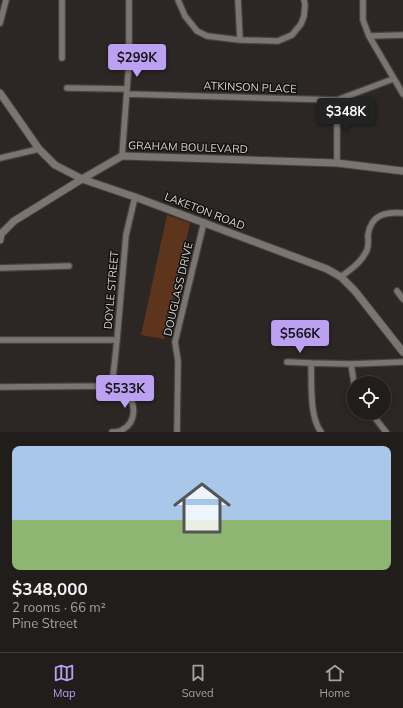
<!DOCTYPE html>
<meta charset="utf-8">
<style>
:root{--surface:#211d1b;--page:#292624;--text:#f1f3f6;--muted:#a2a2a3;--line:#3e3b3a;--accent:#bca0f2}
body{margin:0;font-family:Mulish,sans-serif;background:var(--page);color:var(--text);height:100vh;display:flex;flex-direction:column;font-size:15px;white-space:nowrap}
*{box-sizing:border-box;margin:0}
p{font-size:13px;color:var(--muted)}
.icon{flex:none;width:22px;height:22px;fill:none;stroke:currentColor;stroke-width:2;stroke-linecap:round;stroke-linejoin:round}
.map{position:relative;height:432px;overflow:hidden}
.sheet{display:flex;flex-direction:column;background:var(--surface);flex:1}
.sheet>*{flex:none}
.buttons{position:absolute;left:347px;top:376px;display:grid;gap:8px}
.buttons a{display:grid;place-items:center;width:44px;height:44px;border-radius:50%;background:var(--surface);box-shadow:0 2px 10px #0003,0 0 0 1px var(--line);font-size:20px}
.price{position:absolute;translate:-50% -34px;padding:0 9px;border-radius:4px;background:var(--accent);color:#111;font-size:13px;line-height:26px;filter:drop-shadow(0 1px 2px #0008)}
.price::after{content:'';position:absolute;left:50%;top:24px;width:12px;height:9px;margin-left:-6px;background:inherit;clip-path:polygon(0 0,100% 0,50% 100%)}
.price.selected{background:#222;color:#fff}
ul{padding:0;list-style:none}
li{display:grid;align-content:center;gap:8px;height:212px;padding:0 12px}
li+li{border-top:1px solid var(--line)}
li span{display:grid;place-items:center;height:124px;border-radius:8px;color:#555}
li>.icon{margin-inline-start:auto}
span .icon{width:72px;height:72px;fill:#fffc;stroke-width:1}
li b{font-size:17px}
.tab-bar{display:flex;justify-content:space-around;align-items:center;height:56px;border-top:1px solid var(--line);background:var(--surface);font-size:11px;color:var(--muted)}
.tab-bar a{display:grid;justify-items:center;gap:2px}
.tab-bar .selected{color:var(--accent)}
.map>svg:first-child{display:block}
</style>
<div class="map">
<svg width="403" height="432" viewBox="0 0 403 432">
<rect width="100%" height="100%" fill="#2c2724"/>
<!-- green -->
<path fill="#5c351c" d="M167 215 190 223 164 339 141 335Z"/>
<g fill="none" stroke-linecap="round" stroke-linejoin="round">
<defs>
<path id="minor" d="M178 0 185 16 197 31 207 36 240 40 278 41 292 35 301 24 304 16 305 5 304 0
M238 0 240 40
M363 0V20L369 36 403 94
M0 23 6 0
M369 36 403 35
M62 58V0
M67 88 127 89
M127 94 337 100 393 79
M122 156 129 62V0
M0 158 39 149
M337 163V100
M0 268 69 266
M341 277C352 268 361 263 367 250 369 245 368 240 368 235 371 214 386 212 403 213
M397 291 403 299
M0 340H117
M287 362 311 363 351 364 403 362
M311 363C312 383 309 416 321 432
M351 364 354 383
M112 386 117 340 126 235 135 197
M0 387 112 386C116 388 120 389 124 392 137 402 137 422 122 430 119 432 115 432 112 432
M371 413 386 432
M177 432 178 361 175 342 204 222"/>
<path id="tertiary" d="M0 93 39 149 55 165 82 179 135 197 327 269 341 277 355 291 403 352
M0 240 1 234 14 221 82 179 122 156 337 163 403 171"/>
</defs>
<!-- minor casing -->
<use href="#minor" stroke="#474340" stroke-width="8"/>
<!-- tertiary casing -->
<use href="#tertiary" stroke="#474340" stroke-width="9"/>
<!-- minor -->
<use href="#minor" stroke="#7b7571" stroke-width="5.5"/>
<!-- tertiary -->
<use href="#tertiary" stroke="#7b7571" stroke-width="7"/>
</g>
<g text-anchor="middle" stroke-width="3" stroke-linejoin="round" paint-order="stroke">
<!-- street labels -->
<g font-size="11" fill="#d8d4d3" stroke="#13110f">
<text transform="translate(250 87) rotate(2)" y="4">ATKINSON PLACE</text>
<text transform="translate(188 147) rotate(2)" y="4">GRAHAM BOULEVARD</text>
<text transform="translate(205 211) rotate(21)" y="4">LAKETON ROAD</text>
<text transform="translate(178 289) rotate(-77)" y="4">DOUGLASS DRIVE</text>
<text transform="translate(111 290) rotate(-85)" y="4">DOYLE STREET</text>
</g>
</g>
</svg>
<div class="buttons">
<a><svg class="icon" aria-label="locate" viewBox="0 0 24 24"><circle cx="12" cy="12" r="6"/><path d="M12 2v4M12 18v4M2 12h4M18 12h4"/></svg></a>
</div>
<b class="price" style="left:137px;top:78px">$299K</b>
<b class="price selected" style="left:346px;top:132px">$348K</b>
<b class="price" style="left:300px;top:354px">$566K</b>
<b class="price" style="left:125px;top:409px">$533K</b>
</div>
<section class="sheet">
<ul>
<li><span style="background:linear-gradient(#a9c7e8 60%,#8fb573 0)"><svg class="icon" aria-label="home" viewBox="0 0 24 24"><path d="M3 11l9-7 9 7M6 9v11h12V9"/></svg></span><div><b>$348,000</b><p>2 rooms · 66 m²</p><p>Pine Street</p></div></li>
</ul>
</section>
<nav class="tab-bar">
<a class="selected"><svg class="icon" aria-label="map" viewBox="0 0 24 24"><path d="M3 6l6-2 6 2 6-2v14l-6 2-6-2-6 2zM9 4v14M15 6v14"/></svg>Map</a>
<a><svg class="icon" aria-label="saved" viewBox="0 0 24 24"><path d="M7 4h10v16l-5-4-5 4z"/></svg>Saved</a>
<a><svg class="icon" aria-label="home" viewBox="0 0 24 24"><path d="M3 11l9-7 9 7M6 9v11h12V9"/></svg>Home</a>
</nav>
